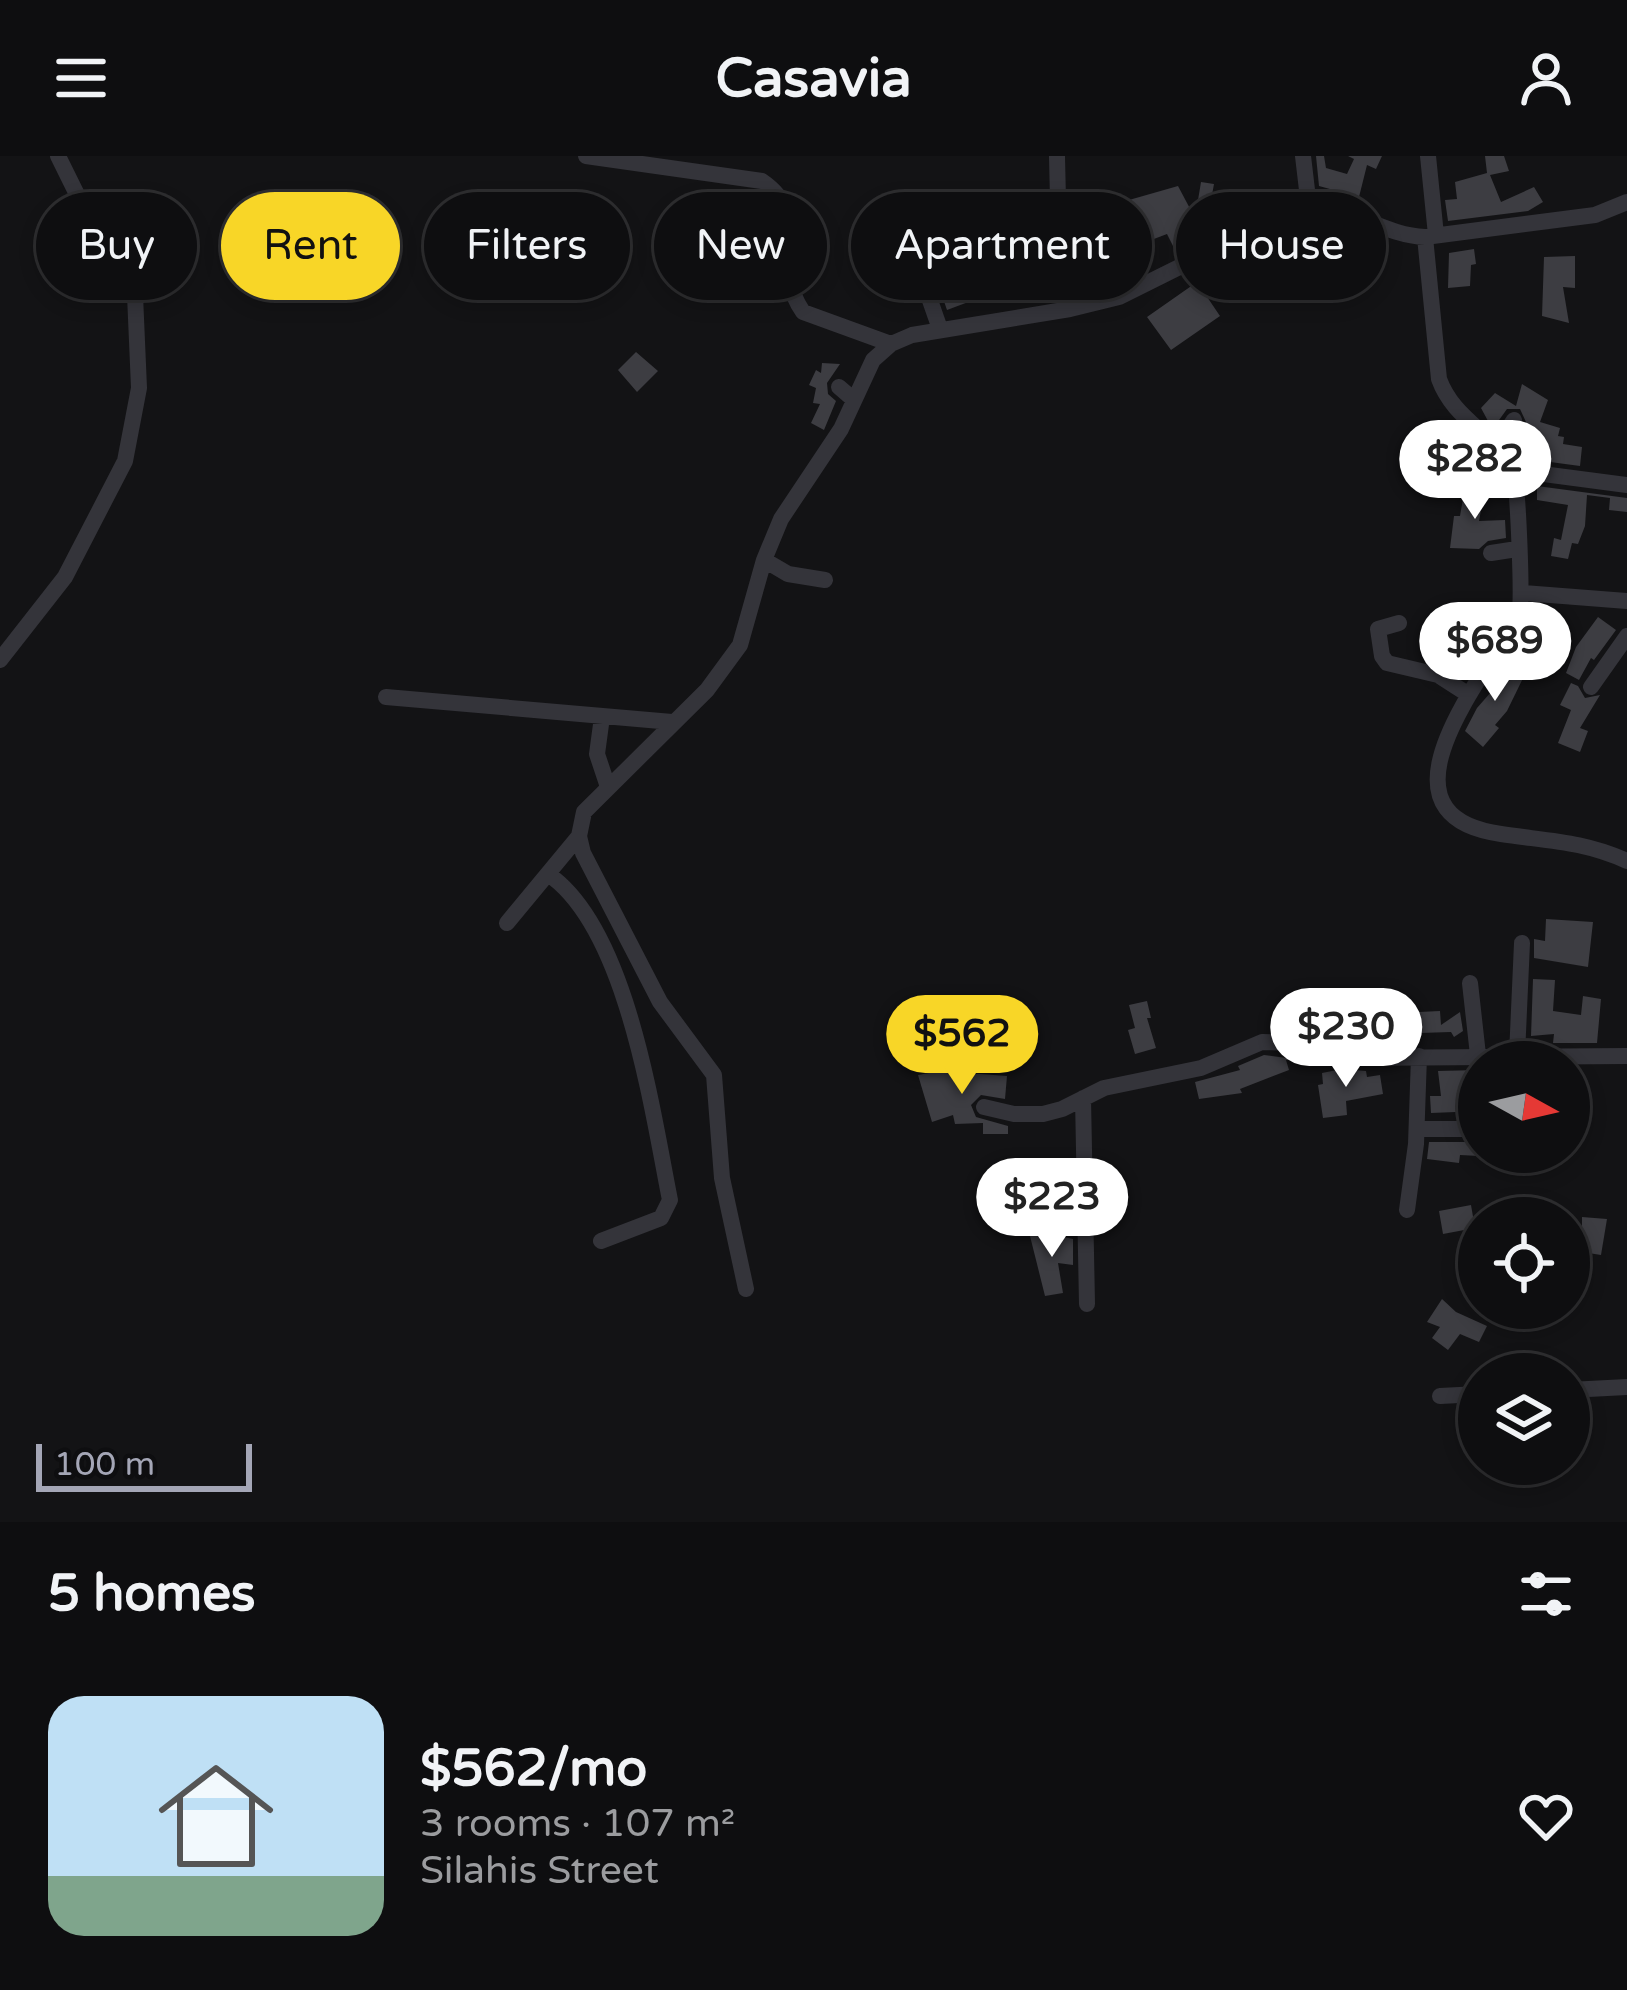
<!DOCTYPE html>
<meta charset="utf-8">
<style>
:root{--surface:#0e0e10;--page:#171719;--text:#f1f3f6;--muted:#9b9c9f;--line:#2e2e30;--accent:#f8d627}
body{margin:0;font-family:"Varela Round",sans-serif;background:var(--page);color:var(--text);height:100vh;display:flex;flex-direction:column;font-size:45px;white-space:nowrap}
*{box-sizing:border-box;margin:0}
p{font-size:39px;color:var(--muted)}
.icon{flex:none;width:66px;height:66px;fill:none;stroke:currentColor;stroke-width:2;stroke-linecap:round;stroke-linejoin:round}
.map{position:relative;height:1366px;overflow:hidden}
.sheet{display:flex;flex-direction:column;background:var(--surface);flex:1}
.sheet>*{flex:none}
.hud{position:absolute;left:36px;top:36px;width:1557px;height:108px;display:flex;gap:24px}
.needle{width:78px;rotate:98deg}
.buttons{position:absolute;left:1458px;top:885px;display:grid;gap:24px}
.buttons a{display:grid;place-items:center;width:132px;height:132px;border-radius:50%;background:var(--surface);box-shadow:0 6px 18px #0003,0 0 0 3px var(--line);font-size:60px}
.scale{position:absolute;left:36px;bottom:30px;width:216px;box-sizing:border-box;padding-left:12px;border:6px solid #a4a6b6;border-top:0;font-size:33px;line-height:42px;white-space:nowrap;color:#a4a6b6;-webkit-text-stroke:9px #0e0e10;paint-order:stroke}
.price{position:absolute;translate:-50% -102px;padding:0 27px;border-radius:42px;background:#fff;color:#222;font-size:39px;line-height:78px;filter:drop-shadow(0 3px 6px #0008)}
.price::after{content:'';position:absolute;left:50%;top:72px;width:36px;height:27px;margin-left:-18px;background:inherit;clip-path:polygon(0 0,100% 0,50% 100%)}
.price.on{background:var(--accent);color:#111}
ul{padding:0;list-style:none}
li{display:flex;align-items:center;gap:36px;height:300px;padding:0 48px}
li+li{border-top:3px solid var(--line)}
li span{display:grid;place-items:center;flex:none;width:336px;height:240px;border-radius:36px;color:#555}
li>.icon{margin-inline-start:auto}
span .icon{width:144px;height:144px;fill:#fffc;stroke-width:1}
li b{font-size:51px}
h2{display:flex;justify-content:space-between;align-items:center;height:144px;padding:0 48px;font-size:51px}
.pill{padding:0 42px;border-radius:54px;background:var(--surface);box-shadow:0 6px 18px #0003,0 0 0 3px var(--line);font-size:42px;line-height:108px}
.pill.on{background:var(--accent);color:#111}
header{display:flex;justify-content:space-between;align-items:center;height:156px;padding:0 48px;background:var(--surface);font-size:54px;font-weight:800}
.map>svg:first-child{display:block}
</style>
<header><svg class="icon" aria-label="menu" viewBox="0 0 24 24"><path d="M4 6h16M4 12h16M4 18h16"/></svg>Casavia<svg class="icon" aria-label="person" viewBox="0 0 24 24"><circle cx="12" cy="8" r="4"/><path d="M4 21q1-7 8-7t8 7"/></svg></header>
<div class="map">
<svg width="1627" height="1366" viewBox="0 0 1627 1366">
<rect width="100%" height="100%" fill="#131315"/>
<!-- building -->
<path fill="#3d3d42" d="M1316 0H1324L1326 12 1347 18 1354 3 1348 0H1382L1376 13 1367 9 1359 41 1319 30Z
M1485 0H1504L1509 15 1490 19 1501 46 1534 31 1543 46 1528 55 1448 65 1445 44 1457 43 1455 26 1487 17Z
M1201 26 1214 28 1210 50 1229 44 1236 64 1218 70 1220 74 1205 84 1177 98 1167 78 1146 86 1144 80 1127 84 1122 46 1178 30 1195 62Z
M1336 68 1377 86 1360 115 1343 103 1352 88 1332 76Z
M938 87 949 124 991 115 990 109 1048 99 1053 129 1011 136 1009 126 977 131 979 142 947 154 937 125 923 118 917 92Z
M1474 93 1476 108 1471 109 1470 130 1448 132 1449 97Z
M1575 100V132L1563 131 1569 167 1542 160 1544 101Z
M1197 126 1220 160 1171 194 1147 161Z
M636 196 658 215 637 236 618 214Z
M822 207 840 208 827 227 828 238 836 245 824 274 811 267 820 248 813 247 816 232 809 229 816 214 821 217Z
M1522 228 1548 244 1540 266 1560 272 1558 280 1564 281 1563 288 1582 291 1580 310 1521 302 1512 290 1526 266 1520 253H1507L1494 271 1488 265 1481 252 1495 237 1516 250Z
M1466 325 1486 328 1479 365 1505 364 1506 382 1488 385 1479 393 1450 392 1454 360H1460Z
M1537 330 1627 342V356L1609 354 1610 342 1587 339 1585 370 1578 388 1572 387 1568 403 1551 400 1554 382 1561 384 1568 349 1537 344Z
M1598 461 1616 474 1594 504 1591 502 1579 524 1566 517 1576 491Z
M1514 508 1527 514 1507 555 1495 569 1499 572 1483 591 1465 575 1477 552 1498 528 1492 526 1502 510 1511 512V515Z
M1571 527 1578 530 1585 542 1600 539 1580 572 1588 575 1580 596 1558 587 1571 554 1560 549Z
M1546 763 1593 766 1588 811 1534 802V783L1545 785Z
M1533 823 1555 824 1553 855 1581 859 1583 840 1601 843 1597 887H1553L1554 878 1531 880Z
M1147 845 1151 862H1147L1156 892 1135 898 1128 874 1135 872 1129 849Z
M1440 855 1441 869 1460 856 1463 875 1454 881 1451 876 1420 877 1419 856Z
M1264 899 1294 903 1286 904 1289 914 1240 933 1242 937 1199 943 1195 926 1240 914 1238 910Z
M1342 913 1366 915 1367 921 1380 919 1383 938 1346 945 1347 959 1323 962 1318 929 1323 928 1322 917Z
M1479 914V951L1455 949 1456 956 1431 957 1430 940H1441L1438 915Z
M940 915 1007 920 1005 943 981 939 971 949 976 961 1008 970V978H983V967L955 968 953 959 932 966 918 919Z
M1429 986H1479V1000L1460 999 1459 1007 1427 1003Z
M1471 1049 1475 1072 1443 1078 1439 1055Z
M1582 1061 1607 1063 1601 1099 1582 1096Z
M1046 1077 1073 1083V1109L1058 1107 1063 1137 1045 1140 1030 1080Z
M1442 1143 1456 1156 1487 1170 1479 1186 1460 1178 1448 1194 1432 1182 1440 1171 1427 1166Z"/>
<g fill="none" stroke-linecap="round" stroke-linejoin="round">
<!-- minor -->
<path stroke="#34343a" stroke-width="16" d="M586 0 762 25C815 61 767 104 803 156L891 188
M1303 0 1309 51
M1428 0 1436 79
M1057 1 1059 86 1070 153
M1425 81 1439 223C1452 259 1483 272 1505 301 1509 307 1512 311 1514 318 1518 333 1523 447 1519 459 1487 518 1364 659 1501 678 1547 685 1583 685 1627 705
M1033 83 1059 86
M925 130 940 173
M839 231 854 244
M1496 291 1514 264
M1513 314 1627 329
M1491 397 1517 393
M764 404 788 418 825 424
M1523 437 1627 445
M1399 467 1378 473 1382 500 1387 507 1438 519 1469 539
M0 504 65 421 125 305 139 232 135 139 128 121 101 87 58 0
M1591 531 1627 480
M386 541 672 566
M602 561 597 598 608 631
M548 718C627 772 652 954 670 1044L661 1062 601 1085
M507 767 579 680
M1470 827 1478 899
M1517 899 1522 787
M1083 942 1087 1148
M984 951 1014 958H1043L1062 953 1104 932 1201 912 1262 886 1293 887 1350 902 1627 900
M1417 973H1479
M1407 1054 1416 988 1419 900
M746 1133 722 1022 714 919 660 846 583 697 579 680 584 656 707 534 740 489 764 404 781 363 841 273 873 204 891 188 912 179 1070 153 1119 141 1298 52C1345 45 1380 79 1425 81L1595 59 1627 46
M1569 1234 1627 1231
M1440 1240 1479 1238"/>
</g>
</svg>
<div class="buttons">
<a><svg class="needle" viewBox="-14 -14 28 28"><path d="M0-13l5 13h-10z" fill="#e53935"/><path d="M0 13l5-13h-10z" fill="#9b9c9f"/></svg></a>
<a><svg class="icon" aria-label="locate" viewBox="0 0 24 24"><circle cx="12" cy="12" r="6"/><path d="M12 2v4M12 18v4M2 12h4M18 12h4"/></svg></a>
<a><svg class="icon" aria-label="layers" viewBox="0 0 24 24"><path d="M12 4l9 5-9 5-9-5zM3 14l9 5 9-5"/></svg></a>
</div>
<div class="scale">100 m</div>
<b class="price" style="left:1475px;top:366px">$282</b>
<b class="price" style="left:1495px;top:548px">$689</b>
<b class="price" style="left:1346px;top:934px">$230</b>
<b class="price on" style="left:962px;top:941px">$562</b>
<b class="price" style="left:1052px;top:1104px">$223</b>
<div class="hud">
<a class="pill">Buy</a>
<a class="pill on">Rent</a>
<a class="pill">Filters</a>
<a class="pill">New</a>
<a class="pill">Apartment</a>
<a class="pill">House</a>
</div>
</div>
<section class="sheet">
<h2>5 homes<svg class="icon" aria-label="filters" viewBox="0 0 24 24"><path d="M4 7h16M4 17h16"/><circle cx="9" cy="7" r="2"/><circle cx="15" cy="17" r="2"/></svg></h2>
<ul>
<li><span style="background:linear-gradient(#bfe0f5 75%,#7fa58c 0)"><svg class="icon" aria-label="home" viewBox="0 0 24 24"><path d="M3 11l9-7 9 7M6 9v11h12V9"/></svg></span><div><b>$562/mo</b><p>3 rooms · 107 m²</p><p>Silahis Street</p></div><svg class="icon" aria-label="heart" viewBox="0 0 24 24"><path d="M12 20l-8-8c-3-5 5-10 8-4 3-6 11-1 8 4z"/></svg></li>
</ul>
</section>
